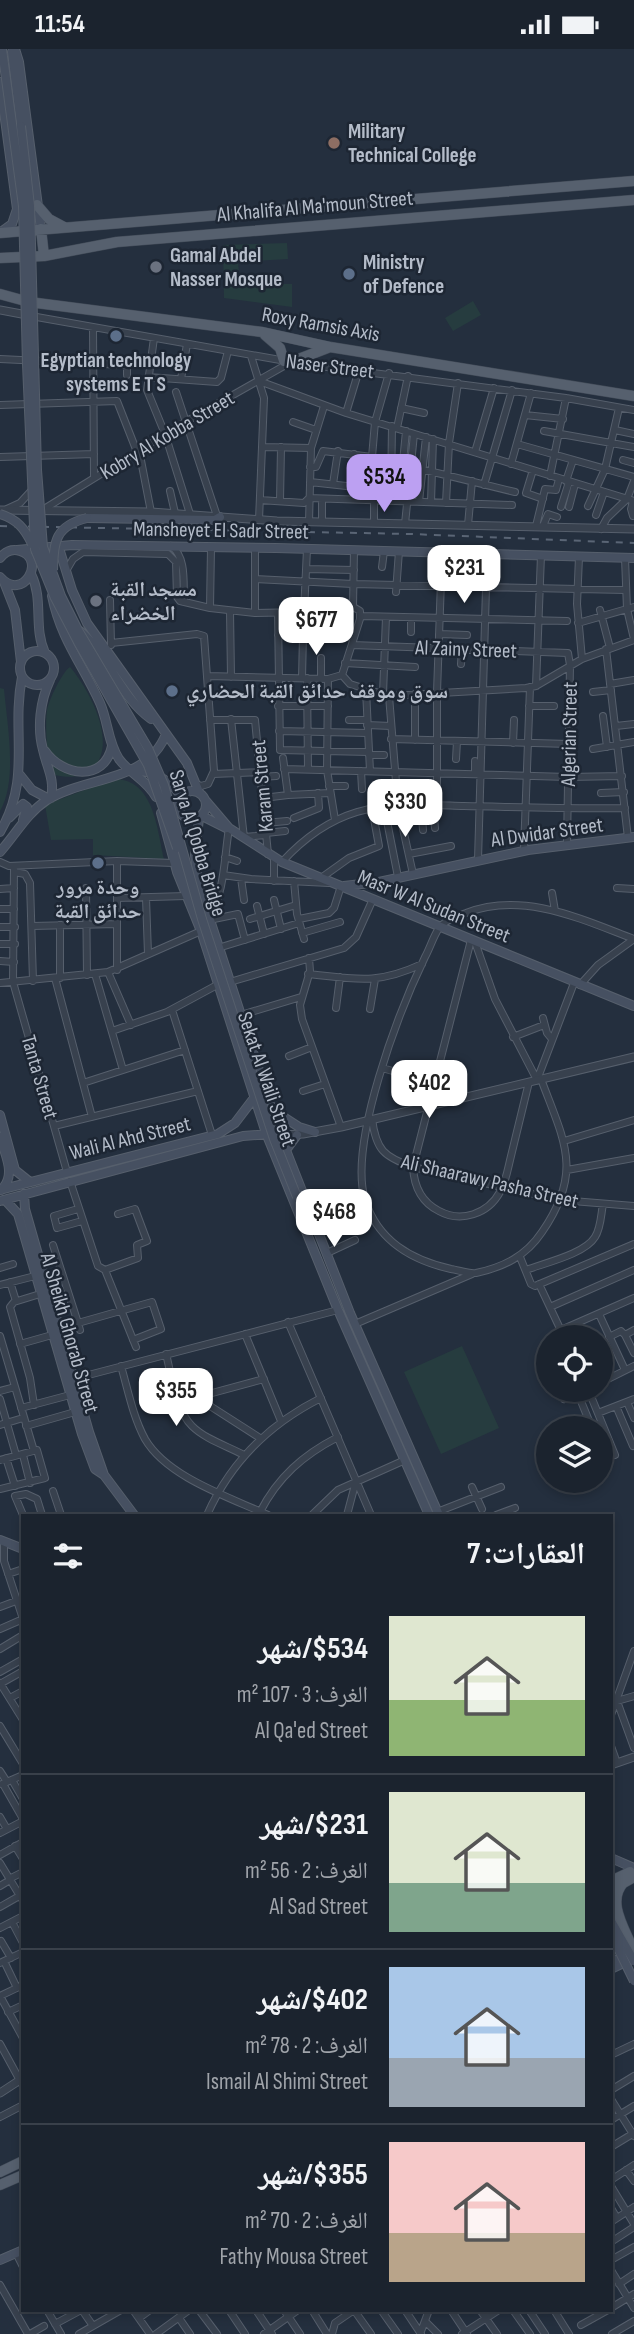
<!DOCTYPE html>
<html lang="ar">
<meta charset="utf-8">
<style>
:root{--surface:#1b232e;--page:#242b36;--text:#f1f3f6;--muted:#a0a4aa;--line:#39404a;--accent:#bca0f2}
body{margin:0;font-family:"Sofia Sans Condensed","Noto Naskh Arabic",sans-serif;background:var(--page);color:var(--text);direction:rtl;height:100vh;display:flex;flex-direction:column;font-size:26px;white-space:nowrap}
*{box-sizing:border-box;margin:0}
p{font-size:23px;color:var(--muted)}
.icon{flex:none;width:38px;height:38px;fill:none;stroke:currentColor;stroke-width:2;stroke-linecap:round;stroke-linejoin:round}
.map{position:relative;flex:1;overflow:hidden;direction:ltr}
.panel{position:absolute;left:21px;top:1465px;width:592px;height:798px;display:flex;flex-direction:column;background:var(--surface);border-radius:0px;box-shadow:0 4px 10px #0003,0 0 0 2px var(--line);direction:rtl}
.panel>*{flex:none}
.buttons{position:absolute;left:536px;top:1276px;display:grid;gap:14px}
.buttons a{display:grid;place-items:center;width:77px;height:77px;border-radius:50%;background:var(--surface);box-shadow:0 4px 10px #0003,0 0 0 2px var(--line);font-size:35px}
.price{position:absolute;translate:-50% -60px;padding:0 16px;border-radius:14px;background:#fff;color:#222;font-size:23px;line-height:46px;filter:drop-shadow(0 2px 4px #0008)}
.price::after{content:'';position:absolute;left:50%;top:42px;width:21px;height:16px;margin-left:-10px;background:inherit;clip-path:polygon(0 0,100% 0,50% 100%)}
.price.on{background:var(--accent);color:#111}
ul{padding:0;list-style:none}
li{display:flex;align-items:center;gap:21px;height:175px;padding:0 28px}
li+li{border-top:2px solid var(--line)}
li span{display:grid;place-items:center;flex:none;width:196px;height:140px;border-radius:0px;color:#555}
li>.icon{margin-inline-start:auto}
span .icon{width:84px;height:84px;fill:#fffc;stroke-width:1}
li b{font-size:30px}
h2{display:flex;justify-content:space-between;align-items:center;height:84px;padding:0 28px;font-size:30px}
.status{display:flex;justify-content:space-between;align-items:center;height:49px;padding:0 35px;background:var(--surface);direction:ltr}
.status svg{height:19px;fill:currentColor}
.map>svg:first-child{display:block}
</style>
<div class="status"><b>11:54</b><svg viewBox="0 0 49 12"><path d="M0 12V9h3v3zM5 12V6h3v6zM10 12V3h3v9zM15 12V0h3v12zM26 1h20v11H26zM47 4h2v5h-2z"/></svg></div>
<div class="map">
<svg width="634" height="2285" viewBox="0 0 634 2285">
<rect width="100%" height="100%" fill="#242f3e"/>
<!-- green -->
<path fill="#263c3f" d="M287 194 288 210 238 213 240 235H292V258L224 249 223 196Z
M473 252 481 266 453 282 445 269Z
M70 618C89 640 120 696 91 721 80 729 67 729 55 726 46 716 45 674 47 661 49 651 62 623 70 618Z
M0 639 4 640C7 675 18 731 0 762Z
M113 730C154 729 157 780 164 810L93 806V790L51 791 45 756Z
M462 1297 499 1379 441 1405 404 1323Z"/>
<g fill="none" stroke-linecap="round" stroke-linejoin="round">
<defs>
<path id="minor" d="M31 267 286 312
M93 278 94 429
M154 289 147 341 165 385 190 465
M251 307 264 349 259 471
M0 310 124 316 127 318V326
M296 314 566 349 634 361
M148 328 217 333 221 329 228 302
M181 330 187 295
M259 332 346 364 634 452
M176 343 217 467
M0 356 117 352 137 403
M401 359 424 364
M346 364 359 321
M525 366 563 370
M293 373 316 381
M397 379 408 327
M615 381 634 385
M544 382 634 398
M517 395 634 428
M262 398 311 399
M139 401 151 463
M475 403 494 339
M0 408 94 405
M372 408 375 373 389 324
M623 411 634 414
M511 415 531 344
M310 418H316L323 402 372 408 515 443
M533 421 526 444 543 450
M550 427 566 349
M566 432 573 411
M310 433 410 444
M333 435 338 402
M484 436 512 341
M354 438V405
M170 442 175 464
M391 443 392 377
M400 444 406 382
M260 451 304 454 309 449 512 456
M280 452 281 398
M419 453 426 388
M431 453 433 390
M446 454 449 394 458 334
M588 457 605 420 619 359
M561 458 569 433
M569 458 575 435
M7 460 20 454 31 442
M44 460 187 372 291 313
M596 466 604 443
M633 467 631 460 633 452
M309 473 311 399 324 357
M322 473V450
M374 473V409
M405 475 414 385
M468 476 472 432
M536 477 545 440 556 441 559 430
M543 477 548 465 557 468
M601 480 607 469 627 450 634 432
M171 497C187 508 183 535 184 553
M255 498V564
M579 508 577 555 582 610
M625 509 627 560 634 590
M382 518 384 502
M306 520 354 521
M66 522 73 510 83 503 168 505 176 513 177 548 180 552 210 559 255 564 304 563 355 559 360 562V570L342 626 350 635 389 647 526 639 536 637 582 610 634 591
M255 530 353 535 625 541
M396 543 399 502
M110 551 111 596
M353 558 354 501
M210 559 211 498
M600 561 610 599
M230 562 231 628
M304 563 307 500
M278 564 280 701 369 703
M361 567 567 572
M578 574 634 558
M411 583V569
M439 585 467 586
M278 586 354 588
M311 586V563
M329 587V560
M111 594 197 585 204 587 214 722 208 735 201 737 196 735
M352 596 568 604 570 616 567 795
M606 600 628 789
M345 614 415 618
M461 615 462 599
M208 627 328 630 342 626
M302 629 303 586
M307 629 308 720
M321 630V609
M328 630 327 721 335 771
M610 635 634 631
M536 637 541 506
M366 641 370 722
M593 643 611 641
M383 645 386 568
M415 645V691
M389 647 398 757 413 825
M278 657H328
M529 657H554
M603 667 607 698
M231 670 244 789
M210 671H255L268 805
M349 671H367
M367 676 391 677
M616 677 634 675
M279 682 368 684
M391 690 569 695
M513 694 514 671
M593 700 634 693
M369 706H384
M456 710 457 692
M284 720 568 728 622 727
M361 722 362 740
M213 725 260 723
M475 725V712
M261 728 276 727
M386 735 389 757
M329 737H345
M601 744 624 743
M288 746 330 744
M263 749 288 746 283 709
M421 756 423 781
M437 756V643L442 504
M384 757 398 828
M433 757 435 779
M294 769 319 759 318 744
M265 774 287 772
M266 784 285 782
M244 788 266 786
M524 801 530 638
M409 805 451 797
M225 808 237 812
M274 809V832
M478 811 487 505
M0 813 9 817 117 812 174 814
M282 813C303 790 327 772 357 763 391 753 429 756 464 757 518 758 571 760 625 759
M14 817 13 933 67 1123
M14 823 25 825 30 834 33 932
M223 826 251 830 329 834
M241 829 244 851
M321 829 349 809 379 797 372 759
M294 832 297 865 304 890
M86 839 87 926
M617 839 634 840
M0 840 14 839
M552 844 555 862
M117 849 186 847
M146 849 148 905
M274 851 281 880
M257 857 264 885
M0 860H14
M208 870C225 844 224 810 229 779
M250 870 296 856
M299 870 329 864 334 859 341 837
M209 871 238 865 245 891
M32 877 117 875
M0 878H15
M302 884 340 873
M471 891 413 1118C414 1137 421 1153 439 1162 461 1174 488 1165 500 1143 506 1133 508 1119 511 1107 517 1082 523 1057 529 1033
M475 893 495 950 537 1031
M0 895H15
M218 899 299 874
M309 909 310 922 300 956 302 970 341 1078
M0 912 14 913
M117 921V812
M108 923 131 976
M95 925 123 1021
M308 925C356 930 377 936 422 915
M55 929 92 1068
M60 929V876
M230 933 344 899 356 888 373 850
M0 934 108 923 201 882
M580 936 598 916 634 890
M336 959 340 928
M370 960 375 930
M172 961 212 1086
M241 966 301 948
M543 969 547 984 552 990
M112 982 167 963 217 936
M513 988 544 976
M289 1007 312 998
M382 1019 435 1034
M541 1030C564 1092 584 1122 542 1183 526 1207 504 1218 476 1224 469 1225 458 1221 451 1220 411 1211 378 1192 365 1151 348 1094 399 962 425 908 430 899 433 888 439 879 444 872 457 867 466 864 523 842 581 870 634 890
M537 1031 574 934
M83 1034 185 1001
M303 1042 325 1035
M372 1070C376 1101 384 1108 413 1118L560 1151 634 1157
M54 1077 198 1042
M564 1092 634 1071
M567 1121 634 1109
M70 1132 98 1217 105 1221 136 1298
M78 1160 54 1167 57 1179 82 1172
M53 1196 78 1274
M327 1204 355 1191
M520 1208 531 1235 535 1237 634 1195
M0 1219 13 1215
M105 1221 138 1209 137 1196 147 1192 135 1160 118 1165
M526 1221C544 1214 585 1205 595 1188 601 1179 601 1165 603 1155
M10 1233 16 1252
M539 1235 564 1288
M0 1236 35 1227
M550 1258 634 1221
M599 1265 625 1321
M288 1273 371 1466
M355 1275 472 1225
M80 1281 78 1274 152 1253 161 1280 133 1291
M561 1281 634 1249
M245 1285 281 1372
M625 1286 634 1304
M0 1287 34 1402
M609 1288 621 1282 625 1286 634 1281
M20 1295 52 1286
M166 1305C172 1328 175 1360 192 1377 205 1390 227 1397 244 1406
M121 1317C128 1341 133 1368 145 1390 167 1428 229 1448 268 1466
M73 1330 338 1261
M600 1334 634 1317
M576 1340 592 1379
M588 1340 615 1406
M0 1342 15 1338
M196 1348 260 1389
M0 1350 16 1406
M564 1350 586 1340
M179 1353 264 1330
M627 1353 634 1369
M34 1356 30 1329 10 1258 14 1253 40 1245
M616 1357 633 1397
M21 1359 70 1346
M598 1364 634 1350
M0 1376 23 1369
M26 1377 75 1363
M600 1398 605 1409
M23 1406 30 1434
M6 1409 15 1437
M0 1411 37 1401 45 1429 0 1440
M472 1438 482 1460
M53 1442 61 1466
M260 1463C278 1428 303 1406 338 1388
M437 1463 501 1438
M23 1466 15 1447 26 1445 37 1450 42 1466
M207 1466C231 1412 269 1375 321 1349
M312 1466 338 1441 405 1411
M347 1466 356 1432
M496 1466 515 1459
M8 1525 23 1520
M0 1558 16 1552
M0 1580 23 1570 4 1512V1493
M0 1600 23 1586
M0 1623 23 1610
M0 1634 23 1671
M0 1635 23 1622
M634 1647 617 1652 634 1699
M10 1649 23 1642
M611 1666 634 1602
M0 1677 23 1715
M611 1697 617 1714
M0 1722 7 1733
M12 1731 23 1750
M2 1735 23 1726
M3 1735 23 1770
M0 1768 7 1780
M0 1784 23 1772
M15 1797 23 1810
M0 1806 23 1793
M0 1814 23 1852
M9 1830 23 1823
M0 1837 10 1831
M0 1858 21 1846
M12 1873 23 1894
M0 1879 23 1867
M1 1892 11 1909
M4 1912 17 1939
M0 1914 23 1903
M0 1947 23 1989
M0 1947 23 1936
M8 1963 23 1956
M0 1995 23 2037
M611 2006 634 1995
M611 2041 634 2027
M611 2050 634 2087
M0 2068 23 2056
M611 2071 634 2057
M611 2083V2084
M611 2098 634 2084
M626 2121 634 2132
M611 2131 634 2116
M611 2137 634 2175
M611 2159 617 2169
M611 2173 634 2158
M611 2193 634 2178
M16 2204 23 2218
M611 2211 634 2198
M611 2221 634 2259
M619 2235 634 2225
M0 2236 28 2285
M611 2259 634 2245
M47 2261 61 2285
M82 2261 93 2277
M133 2261 150 2285
M199 2261 217 2285
M229 2261 245 2285
M256 2261 272 2285
M284 2261 300 2285
M312 2261 327 2285
M354 2261 371 2285
M381 2261 398 2285
M405 2261 421 2285
M451 2261 467 2285
M480 2261 497 2285
M513 2261 530 2285
M529 2261 545 2285
M554 2261 569 2285
M139 2269 150 2261
M179 2269 190 2285
M425 2272 438 2285
M55 2275 81 2261
M581 2276 608 2261
M30 2285 44 2277
M79 2285 121 2261
M156 2285 189 2261
M264 2285 298 2261
M332 2285 335 2274 354 2261
M420 2285 429 2261
M462 2285 499 2261
M612 2285 634 2272"/>
<path id="tertiary" d="M0 261 27 266
M0 461 151 463 277 472 634 480
M280 1086 303 1085 341 1078 634 1008
M611 1716 634 1708
M0 2044 23 2029"/>
<path id="secondary" d="M15 0 19 13 41 180
M12 3 21 77
M0 33 17 160 12 175 1 183
M87 469 215 471 220 468
M58 496 72 541 87 574 187 714 199 743
M17 501 72 496 276 499 634 509
M0 509C5 503 11 499 20 502 47 510 23 554 0 528
M31 525C44 551 33 578 45 604
M4 533 15 561 21 613
M52 547C61 591 83 616 100 654 108 672 108 694 119 710 130 725 147 731 156 748
M80 582C109 607 120 648 151 670
M20 619a17 17 0 1 1 34 0a17 17 0 1 1-34 0Z
M50 631C40 652 37 679 43 701 47 719 55 730 51 749
M45 702C62 727 104 734 112 697
M133 721C154 722 169 730 181 747
M20 726 32 741 49 750
M178 756a14 14 0 1 1 28 0a14 14 0 1 1-28 0Z
M206 752 229 779 282 813 634 957
M161 764 177 823 201 882 266 1084 338 1261 429 1466
M202 767 226 779
M9 769 23 755 27 758 23 771
M199 769 195 806 198 834 280 1086 350 1264 439 1466
M0 783C32 729 11 684 22 628
M177 799 189 845
M0 803C16 785 27 764 47 751 86 727 147 734 166 685
M344 837 379 833 528 801 634 788
M271 1060 299 1078 315 1083
M0 1066 15 1121 30 1133
M0 1088C5 1106 17 1126 1 1141
M286 1101 297 1086
M0 1141 218 1085 235 1074 254 1049
M24 1145 25 1160 89 1383 104 1426
M5 1151 18 1165 82 1385 95 1420 104 1426 134 1466
M0 1152 243 1087 270 1085
M0 1491 23 1500
M611 1809 634 1819
M611 1914 628 1905
M611 1920 630 1911
M0 2211 23 2201"/>
<path id="primary" d="M37 156 49 170 64 178
M41 180 44 207
M0 184 634 132
M0 209 44 207 117 193 634 151
M0 245 29 253 262 283 330 298 634 347
M265 286 280 299 284 312
M291 313 330 298
M611 1832 630 1823
M624 1833C605 1853 626 1881 634 1903
M611 1841 634 1828
M0 2123 23 2112
M0 2136 23 2126"/>
</defs>
<!-- minor casing -->
<use href="#minor" stroke="#565f6c" stroke-width="8"/>
<!-- tertiary casing -->
<use href="#tertiary" stroke="#565f6c" stroke-width="9"/>
<!-- secondary casing -->
<use href="#secondary" stroke="#565f6c" stroke-width="10"/>
<!-- primary casing -->
<use href="#primary" stroke="#414a57" stroke-width="11"/>
<!-- minor -->
<use href="#minor" stroke="#38414e" stroke-width="6"/>
<!-- tertiary -->
<use href="#tertiary" stroke="#38414e" stroke-width="7"/>
<!-- secondary -->
<use href="#secondary" stroke="#465061" stroke-width="8"/>
<!-- primary -->
<use href="#primary" stroke="#56606e" stroke-width="10"/>
<!-- rail -->
<path stroke="#5a6575" stroke-width="2" stroke-dasharray="7 7" stroke-linecap="butt" d="M0 477 411 485 634 494"/>
<defs>
<path id="secondary-bridge" d="M2 0 23 157 27 315 35 500 55 549 78 593 148 716 177 799
M21 77 30 157 37 421 43 498 61 547 78 581 148 699 164 736 202 870 274 1090 297 1148
M0 465C17 470 25 480 32 495
M53 521C54 492 55 477 87 469
M611 1872 634 1912
M611 1885 634 1932"/>
</defs>
<!-- secondary-bridge casing -->
<use href="#secondary-bridge" stroke="#565f6c" stroke-width="10" stroke-linecap="butt"/>
<!-- secondary-bridge -->
<use href="#secondary-bridge" stroke="#465061" stroke-width="8"/>
</g>
<!-- markers -->
<circle fill="#8d6e63" stroke="#1d2633" stroke-width="2.5" cx="334" cy="94" r="7"/>
<g fill="#6b7280" stroke="#1d2633" stroke-width="2.5">
<circle cx="156" cy="218" r="7"/>
<circle cx="96" cy="552" r="7"/>
</g>
<g fill="#5c6f8a" stroke="#1d2633" stroke-width="2.5">
<circle cx="349" cy="225" r="7"/>
<circle cx="116" cy="287" r="7"/>
<circle cx="172" cy="642" r="7"/>
<circle cx="98" cy="814" r="7"/>
</g>
<g text-anchor="middle" stroke-width="5" stroke-linejoin="round" paint-order="stroke">
<!-- poi labels -->
<g font-size="21" font-weight="bold" fill="#b4bcc9" stroke="#1d2633" text-anchor="start">
<text x="348" y="89">Military<tspan x="348" dy="24">Technical College</tspan></text>
<text x="170" y="213">Gamal Abdel<tspan x="170" dy="24">Nasser Mosque</tspan></text>
<text x="363" y="220">Ministry<tspan x="363" dy="24">of Defence</tspan></text>
<text x="116" y="318" text-anchor="middle">Egyptian technology<tspan x="116" dy="24">systems E T S</tspan></text>
<text x="110" y="547">مسجد القبة<tspan x="110" dy="24">الخضراء</tspan></text>
<text x="186" y="649">سوق وموقف حدائق القبة الحضاري</text>
<text x="98" y="845" text-anchor="middle">وحدة مرور<tspan x="98" dy="24">حدائق القبة</tspan></text>
</g>
<!-- street labels -->
<g font-size="21" fill="#b4bcc9" stroke="#1d2633">
<text transform="translate(315 157) rotate(-5)" y="7">Al Khalifa Al Ma'moun Street</text>
<text transform="translate(321 275) rotate(10)" y="7">Roxy Ramsis Axis</text>
<text transform="translate(330 317) rotate(7)" y="7">Naser Street</text>
<text transform="translate(167 386) rotate(-31)" y="7">Kobry Al Kobba Street</text>
<text transform="translate(221 481) rotate(1)" y="7">Mansheyet El Sadr Street</text>
<text transform="translate(466 600) rotate(2)" y="7">Al Zainy Street</text>
<text transform="translate(569 685) rotate(-89)" y="7">Algerian Street</text>
<text transform="translate(262 737) rotate(-95)" y="7">Karam Street</text>
<text transform="translate(547 783) rotate(-8)" y="7">Al Dwidar Street</text>
<text transform="translate(198 794) rotate(73)" y="7">Sarya Al Qobba Bridge</text>
<text transform="translate(434 857) rotate(22)" y="7">Masr W Al Sudan Street</text>
<text transform="translate(40 1028) rotate(74)" y="7">Tanta Street</text>
<text transform="translate(267 1030) rotate(71)" y="7">Sekat Al Waili Street</text>
<text transform="translate(130 1089) rotate(-14)" y="7">Wali Al Ahd Street</text>
<text transform="translate(490 1132) rotate(13)" y="7">Ali Shaarawy Pasha Street</text>
<text transform="translate(70 1284) rotate(74)" y="7">Al Sheikh Ghorab Street</text>
</g>
</g>
</svg>
<div class="buttons">
<a><svg class="icon" aria-label="locate" viewBox="0 0 24 24"><circle cx="12" cy="12" r="6"/><path d="M12 2v4M12 18v4M2 12h4M18 12h4"/></svg></a>
<a><svg class="icon" aria-label="layers" viewBox="0 0 24 24"><path d="M12 4l9 5-9 5-9-5zM3 14l9 5 9-5"/></svg></a>
</div>
<b class="price on" style="left:384px;top:465px">$534</b>
<b class="price" style="left:464px;top:556px">$231</b>
<b class="price" style="left:316px;top:608px">$677</b>
<b class="price" style="left:405px;top:790px">$330</b>
<b class="price" style="left:429px;top:1071px">$402</b>
<b class="price" style="left:334px;top:1200px">$468</b>
<b class="price" style="left:176px;top:1379px">$355</b>
<section class="panel">
<h2>العقارات: 7<svg class="icon" aria-label="filters" viewBox="0 0 24 24"><path d="M4 7h16M4 17h16"/><circle cx="9" cy="7" r="2"/><circle cx="15" cy="17" r="2"/></svg></h2>
<ul>
<li><span style="background:linear-gradient(#dfe7d0 60%,#8fb573 0)"><svg class="icon" aria-label="home" viewBox="0 0 24 24"><path d="M3 11l9-7 9 7M6 9v11h12V9"/></svg></span><div><b>$534/شهر</b><p>الغرف: 3 · 107 m²</p><p>Al Qa'ed Street</p></div></li>
<li><span style="background:linear-gradient(#dfe7d0 65%,#7fa58c 0)"><svg class="icon" aria-label="home" viewBox="0 0 24 24"><path d="M3 11l9-7 9 7M6 9v11h12V9"/></svg></span><div><b>$231/شهر</b><p>الغرف: 2 · 56 m²</p><p>Al Sad Street</p></div></li>
<li><span style="background:linear-gradient(#a9c7e8 65%,#9aa5b1 0)"><svg class="icon" aria-label="home" viewBox="0 0 24 24"><path d="M3 11l9-7 9 7M6 9v11h12V9"/></svg></span><div><b>$402/شهر</b><p>الغرف: 2 · 78 m²</p><p>Ismail Al Shimi Street</p></div></li>
<li><span style="background:linear-gradient(#f6c9c9 65%,#b9a48a 0)"><svg class="icon" aria-label="home" viewBox="0 0 24 24"><path d="M3 11l9-7 9 7M6 9v11h12V9"/></svg></span><div><b>$355/شهر</b><p>الغرف: 2 · 70 m²</p><p>Fathy Mousa Street</p></div></li>
</ul>
</section>
</div>
